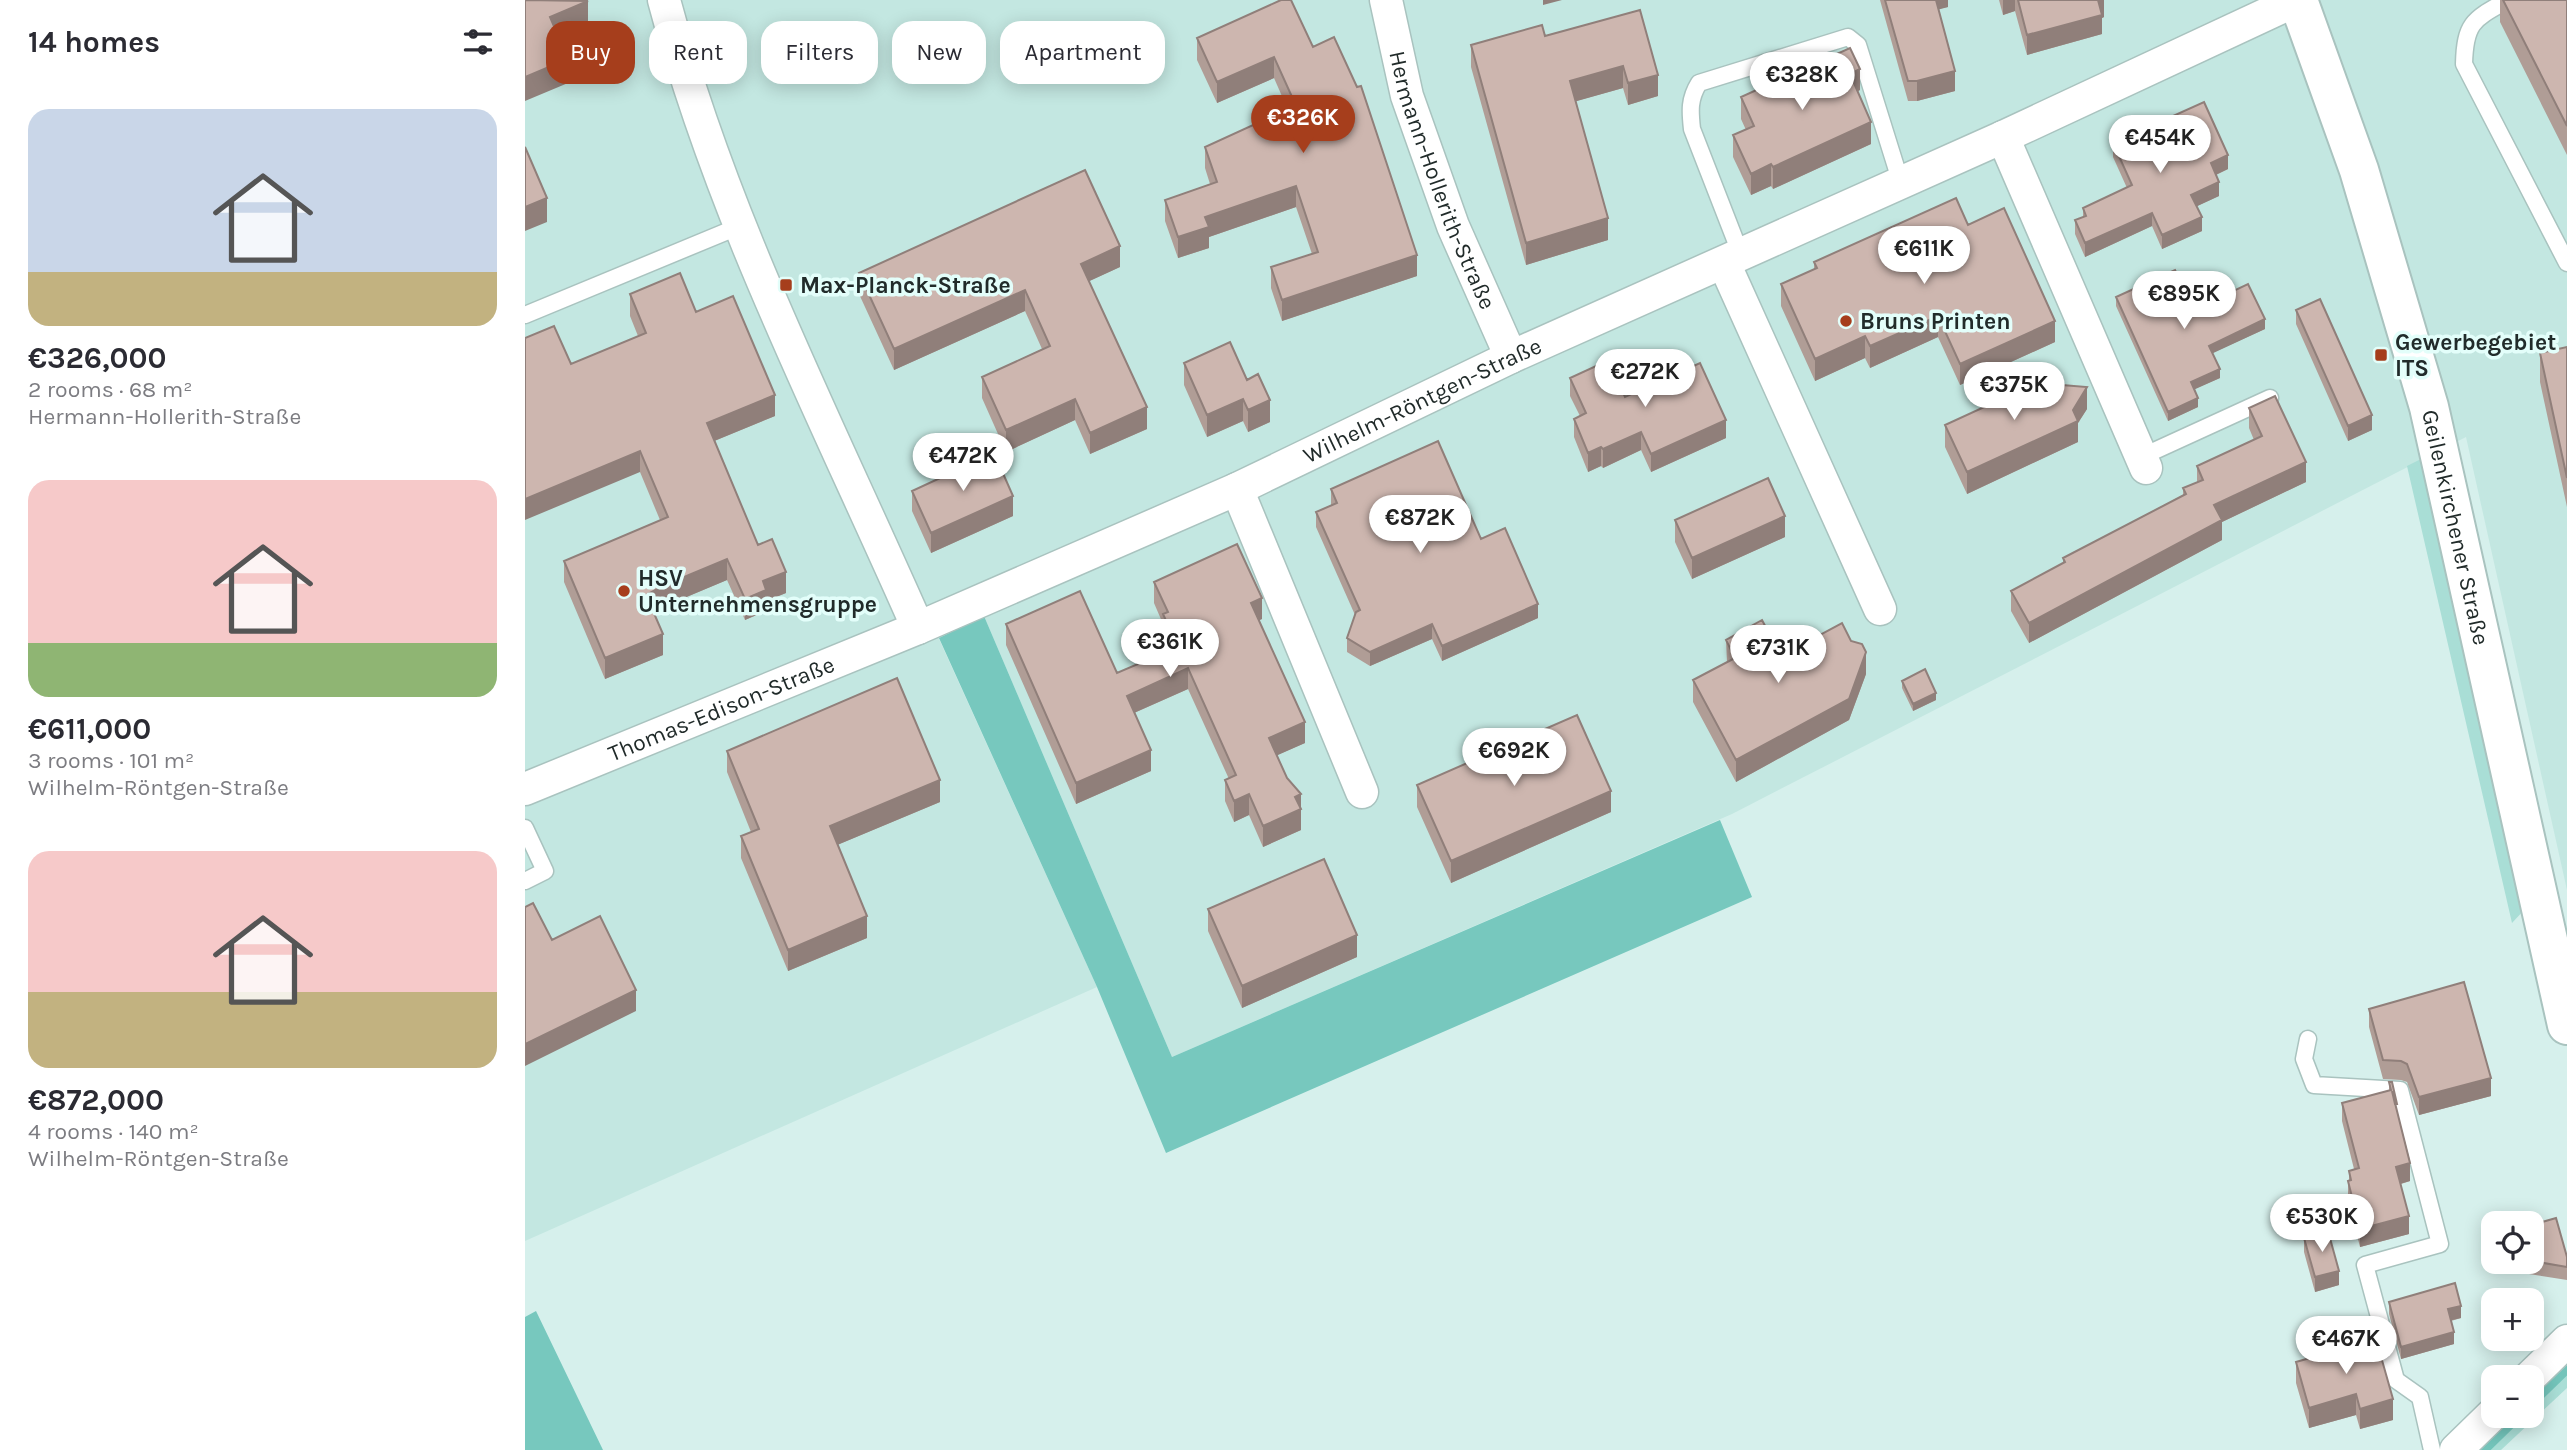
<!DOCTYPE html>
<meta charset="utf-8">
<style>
:root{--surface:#fff;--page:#f2f2f3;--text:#2b2b33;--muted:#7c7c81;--accent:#a63e1c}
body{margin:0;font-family:Karla,sans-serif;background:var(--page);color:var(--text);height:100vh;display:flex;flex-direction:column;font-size:26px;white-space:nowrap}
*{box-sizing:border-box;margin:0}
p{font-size:23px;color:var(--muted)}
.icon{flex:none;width:38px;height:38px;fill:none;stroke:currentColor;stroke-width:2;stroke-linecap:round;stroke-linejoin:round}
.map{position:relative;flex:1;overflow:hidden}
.sheet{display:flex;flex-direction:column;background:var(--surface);width:525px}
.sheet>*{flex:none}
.hud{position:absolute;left:21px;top:21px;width:665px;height:63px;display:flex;gap:14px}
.tools{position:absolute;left:1956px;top:1211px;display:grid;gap:14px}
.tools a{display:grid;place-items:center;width:63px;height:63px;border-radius:14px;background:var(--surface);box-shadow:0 4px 18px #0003;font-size:35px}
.price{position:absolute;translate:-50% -60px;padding:0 16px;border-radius:24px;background:#fff;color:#222;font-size:23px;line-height:46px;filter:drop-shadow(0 2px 4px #0008)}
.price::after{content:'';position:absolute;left:50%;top:42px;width:21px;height:16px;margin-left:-10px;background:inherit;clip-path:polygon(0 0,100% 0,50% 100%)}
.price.selected{background:var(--accent);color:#fff}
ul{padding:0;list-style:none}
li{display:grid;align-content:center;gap:14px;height:371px;padding:0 28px}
li span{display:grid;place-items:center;height:217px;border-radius:21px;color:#555}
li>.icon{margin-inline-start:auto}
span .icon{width:126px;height:126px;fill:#fffc;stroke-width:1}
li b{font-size:30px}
h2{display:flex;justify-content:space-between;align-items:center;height:84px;padding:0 28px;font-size:30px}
.chip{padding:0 24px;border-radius:21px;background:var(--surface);box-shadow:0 4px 18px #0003;font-size:24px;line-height:63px}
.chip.selected{background:var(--accent);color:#fff}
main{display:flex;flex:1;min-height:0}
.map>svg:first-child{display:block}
</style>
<main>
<section class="sheet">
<h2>14 homes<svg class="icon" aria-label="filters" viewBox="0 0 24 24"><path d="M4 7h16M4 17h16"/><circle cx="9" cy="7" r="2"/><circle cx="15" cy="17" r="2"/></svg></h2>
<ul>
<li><span style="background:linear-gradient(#c9d6e8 75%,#c2b280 0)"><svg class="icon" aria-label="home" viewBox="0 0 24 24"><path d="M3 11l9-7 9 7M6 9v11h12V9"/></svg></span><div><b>€326,000</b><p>2 rooms · 68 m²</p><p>Hermann-Hollerith-Straße</p></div></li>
<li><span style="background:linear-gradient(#f6c9c9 75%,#8fb573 0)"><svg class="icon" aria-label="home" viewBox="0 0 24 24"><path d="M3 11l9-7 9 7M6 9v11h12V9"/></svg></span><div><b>€611,000</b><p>3 rooms · 101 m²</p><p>Wilhelm-Röntgen-Straße</p></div></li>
<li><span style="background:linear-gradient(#f6c9c9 65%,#c2b280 0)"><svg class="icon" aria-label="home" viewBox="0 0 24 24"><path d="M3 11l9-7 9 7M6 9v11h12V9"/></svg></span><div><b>€872,000</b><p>4 rooms · 140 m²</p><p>Wilhelm-Röntgen-Straße</p></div></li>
</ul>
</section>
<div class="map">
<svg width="2042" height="1450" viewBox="0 0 2042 1450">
<rect width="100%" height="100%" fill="#d6f0ec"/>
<!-- built -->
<path fill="#c3e7e1" d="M0 0H2042V890L1941 437 1207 814 647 1057 459 616 414 639 572 987 0 1241Z"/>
<!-- green -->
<path fill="#a9ded6" d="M1898 458 2000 909 1987 923 1882 466Z
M2042 1355V1388L1976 1450H1944L1980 1416H2007V1389Z"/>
<!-- forest -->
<path fill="#77c8be" d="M459 616 647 1057 1195 820 1227 897 641 1153 572 987 414 638Z
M11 1311 78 1450H0V1317Z"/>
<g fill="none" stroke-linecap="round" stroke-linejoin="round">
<!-- stream -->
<path stroke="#73c4ba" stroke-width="8" d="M2007 1404 2042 1370
M1960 1450 1995 1416"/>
<defs>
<path id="lane" d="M1983 0C1949 19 1940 22 1939 64L2042 263
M1216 255 1167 129C1165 111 1164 99 1174 83L1323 37 1333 45 1376 183
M0 315 215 226
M1616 457 1745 398
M0 828 20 871 0 881
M1783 1039 1779 1059 1789 1085 1875 1090 1915 1244 1840 1265 1871 1380 1895 1397 1907 1450"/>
<g id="street">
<path d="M139 0C197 219 302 421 393 628"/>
<path id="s1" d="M861 0 882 96 928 226 986 357"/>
<path d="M1478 137 1621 468"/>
<path d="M1199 263 1355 609"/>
<path d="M712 489 837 792"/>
<path id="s2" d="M0 789 393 628 712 489 986 357 1478 137 1772 0"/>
<path d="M2005 1377 2042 1341"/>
<path d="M1931 1450 1969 1413"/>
</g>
<g id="secondary">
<path id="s3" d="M1773 0 1834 170 1904 407 2042 1025"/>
</g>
</defs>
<!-- lane casing -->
<use href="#lane" stroke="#a9c3bf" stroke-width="19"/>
<!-- street casing -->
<use href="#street" stroke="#a9c3bf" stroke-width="35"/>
<!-- secondary casing -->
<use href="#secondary" stroke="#a9c3bf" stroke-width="42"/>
<!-- lane -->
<use href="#lane" stroke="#fff" stroke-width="16"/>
<!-- street -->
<use href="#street" stroke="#fff" stroke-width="32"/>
<!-- secondary -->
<use href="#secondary" stroke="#fff" stroke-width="38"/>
</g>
<!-- wall -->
<path fill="#b09d96" d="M756 0 892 276 757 321 746 288V267L787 254 771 207 684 237V248L653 258 640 221V200L685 184 680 168V147L763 110 749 78 692 103 672 60V38Z
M1355 0H1423V7L1413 9 1430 91 1392 101H1383Z
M1474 0H1579V17L1577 18V34L1502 55 1490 11 1478 15Z
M1975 0H2042V155L1975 22Z
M1115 10 1133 96 1103 105 1098 88 1051 101 1083 240 1001 265 946 67V45L1020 36Z
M1335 90 1333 91 1346 144 1248 189 1246 186 1226 195 1208 157V135L1221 130 1216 119V97Z
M1588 143 1703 169 1691 175 1694 196 1672 206 1677 231 1637 249 1627 226 1560 257 1550 234V220L1558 217V208L1602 188 1588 157Z
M1443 225 1530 342 1435 385 1413 337 1345 368 1340 358 1290 381 1256 306V284L1289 269V262Z
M595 267 564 281 622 429 565 454 550 420 481 452 457 398V377L517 349 500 311 369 370 334 294V273Z
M1657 286 1681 304 1740 329 1687 353 1695 378 1669 389 1673 407 1643 421 1591 306V297Z
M105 294 171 312 250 416 189 441 233 545 261 593 241 601V611L220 620 202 580 140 606 129 612 138 655 80 679 39 582V561L135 520 115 472 46 364 113 336 105 316Z
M1771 310 1847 430 1823 441 1771 324Z
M2042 347V507L2015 382V353Z
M659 363 722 380 745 422 723 432 718 421 682 437 659 385Z
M1045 378 1100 397 1201 438 1126 472 1116 450 1078 468 1076 466 1063 472 1049 437V419L1055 416 1045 396Z
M1537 385 1562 409 1553 423V442L1442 494 1420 447V425Z
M1724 408 1781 482 1697 522V540L1504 643 1486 611V591L1538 563V558L1658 495V488L1672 482V466L1729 440 1724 428Z
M806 489 956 539 1013 618 917 661 907 639 845 666 822 652V638L830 615 791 527V512L806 505Z
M387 491 488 516 406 553 387 511Z
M1150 520 1260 537 1167 579 1150 542Z
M629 582 737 619 734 620 780 743 752 755 762 778 776 794V830L738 847 724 815 709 822 700 801V780L704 779 663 689 609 713 626 771 551 804 481 645V624L592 673 646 650 638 634V624L629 603Z
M1201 640 1256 656 1341 674 1324 720 1211 782 1168 702V680L1202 662Z
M1377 681 1411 700 1388 711 1377 688Z
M202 751 415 802 312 845 342 938 263 971 216 858V836L226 832 202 772Z
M892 785 1086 812 926 883 892 807Z
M683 909 832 957 717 1008 683 931Z
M1844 1009 1966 1096 1894 1115 1882 1082 1876 1080 1858 1079 1844 1027Z
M1864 1082 1872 1113 1885 1181 1876 1184 1884 1234 1835 1247 1823 1199V1181L1824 1180V1171L1829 1169 1817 1121V1103L1864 1091Z
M2007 1225 2042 1257V1280L1997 1273 1994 1262H2007Z
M1779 1238 1814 1285 1790 1292 1779 1252Z
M1864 1302 1936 1318 1926 1321 1929 1344 1876 1359 1864 1314Z
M1771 1362 1868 1399V1420L1835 1429 1831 1415 1784 1428 1771 1383Z"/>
<!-- shaded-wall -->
<path fill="#907f7a" d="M1018 0H1037L1018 5Z
M1408 0H1423V7L1408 11Z
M1478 0H1490V11L1478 15Z
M1572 0H1579V17L1577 18V34L1502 55V35Z
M63 1V25L25 41V17Z
M749 57V78L692 103V82Z
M43 59V83L0 101V77Z
M1098 66V88L1045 103V81Z
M1335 69V90L1325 95V74Z
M1430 71V91L1392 101V81Z
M1133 75V96L1103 105V83Z
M1346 122V144L1248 189V167Z
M1703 155V169L1686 177V163Z
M1246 164V186L1226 195V174Z
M1694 182V196L1666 209V195Z
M771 186V207L684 237V248L653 258V237L680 217Z
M22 198V222L0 231V207Z
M1627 213V226L1560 257V243Z
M1677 217V231L1637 249V235Z
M1083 218V240L1001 265V243Z
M595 246V267L556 285V264Z
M892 255V276L757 321V300Z
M500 290V311L369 370V349Z
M1413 316V337L1345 368V346Z
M1740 319V329L1684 355V346Z
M1530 321V342L1435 385V364Z
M1340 336V358L1290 381V359Z
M1695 369V378L1666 391V382Z
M1562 387V409L1553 423V442L1442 494V472L1548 410Z
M250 395V416L182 444V423Z
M1673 398V407L1643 421V412Z
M550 399V420L481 452V430Z
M718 399V421L682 437V415Z
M745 400V422L723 432V410Z
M622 407V429L565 454V433Z
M1847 415V430L1823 441V426Z
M1201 420V438L1126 472V454Z
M1116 432V450L1078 468V449Z
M1076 447V466L1063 472V453Z
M115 451V472L0 520V499Z
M1781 462V482L1697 522V540L1504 643V623L1689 505Z
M488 496V516L406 553V533Z
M1260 516V537L1167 579V558Z
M202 559V580L140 606 121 616V595L140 585Z
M261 572V593L241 601V611L220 620V599L238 581Z
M737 598V619L726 624V603Z
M1013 604V618L917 661V646Z
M907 624V639L845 666V652Z
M138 634V655L80 679V658Z
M1341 652V674L1324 720 1211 782V760Z
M663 668V689L602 716V696Z
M1411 693V700L1388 711V704Z
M780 722V743L744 759V738Z
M626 750V771L551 804V783Z
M415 780V802L305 848V826Z
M1086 791V812L926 883V861Z
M724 794V815L709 822V801Z
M776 794V830L738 847V826L770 797Z
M342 916V938L263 971V950Z
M832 935V957L717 1008V986Z
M111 990V1011L0 1066V1044Z
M1966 1078V1096L1894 1115V1097Z
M1885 1163V1181L1871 1185V1167Z
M1884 1216V1234L1835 1247V1229Z
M1814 1271V1285L1790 1292V1277Z
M1936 1306V1318L1923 1321V1309Z
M1929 1332V1344L1876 1359V1347Z
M1831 1394V1415L1784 1428V1408Z
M1868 1399V1420L1835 1429V1409Z"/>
<!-- building -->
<path fill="#cdb6af" stroke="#907f7a" stroke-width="2" d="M0 0 63 1 25 17 43 59 0 77Z
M756 0H766L788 47 809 37 832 87 836 86 892 255 757 300 746 267 793 252 771 186 680 217 684 227 653 237 640 200 692 182 680 147 748 116 772 108 749 57 692 82 672 38Z
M1360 0H1411L1430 71 1392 81H1383Z
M1493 0H1573L1577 15 1502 35Z
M1978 0H2042V126Z
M1115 10 1133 75 1103 83 1098 66 1045 81 1083 218 1001 243 946 45 1017 25 1020 36Z
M1325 48 1335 69 1325 74 1346 122 1248 167 1246 164 1226 174 1208 135 1229 126 1216 97Z
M1679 102 1703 155 1686 163 1694 182 1666 195 1677 217 1637 235 1627 213 1560 243 1550 220 1561 216 1558 208 1607 185 1588 143Z
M0 147 22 198 0 207Z
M560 170 595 246 556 264 622 407 565 433 550 399 481 430 457 377 525 346 500 290 369 349 334 273Z
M1431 198 1443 225 1479 208 1530 321 1435 364 1413 316 1345 346 1340 336 1290 359 1256 284 1292 268 1289 262Z
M1650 270 1657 286 1670 280 1681 304 1723 284 1740 319 1684 346 1695 369 1666 382 1673 398 1643 412 1591 297Z
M155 273 171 312 208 296 250 395 182 423 233 545 247 539 261 572 238 581 241 590 220 599 202 559 140 585 121 595 138 634 80 658 39 561 143 517 115 451 0 499V338L29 326 46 364 121 333 105 294Z
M1795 299 1847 415 1823 426 1771 310Z
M705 342 722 380 733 374 745 400 723 410 718 399 682 415 659 363Z
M2042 347V478L2015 353Z
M1084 360 1100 397 1175 363 1201 420 1126 454 1116 432 1078 449 1076 447 1063 453 1049 419 1061 413 1045 378Z
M1531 374 1537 385 1562 387 1548 410 1553 421 1442 472 1420 425Z
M1750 396 1781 462 1689 505 1697 520 1504 623 1486 591 1540 562 1538 558 1661 494 1658 488 1678 480 1672 466 1737 436 1724 408Z
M913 441 956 539 980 528 1013 604 917 646 907 624 845 652 822 638 831 612 835 610 791 512 812 503 806 489Z
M469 453 488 496 406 533 387 491Z
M1243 478 1260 516 1167 558 1150 520Z
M712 544 737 598 726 603 780 722 744 738 762 778 776 794 770 797 776 809 738 826 724 794 709 801 700 780 711 775 663 668 602 696 626 750 551 783 481 624 555 591 592 673 653 647 638 614 643 612 629 582Z
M1237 620 1256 656 1317 623 1326 641 1337 644 1341 652 1324 699 1211 760 1168 680 1210 658 1201 640Z
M1400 669 1411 693 1388 704 1377 681Z
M372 678 415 780 305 826 342 916 263 950 216 836 234 829 202 751Z
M1052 715 1086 791 926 861 892 785Z
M799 859 832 935 717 986 683 909Z
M8 903 27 940 75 916 111 990 0 1044V907Z
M1939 982 1966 1078 1894 1097 1882 1064 1876 1061 1858 1060 1844 1009Z
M1864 1082H1867L1872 1104H1870L1867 1091 1885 1163 1871 1167 1884 1216 1835 1229 1823 1181 1826 1180 1824 1171 1834 1168 1817 1103 1866 1090Z
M2031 1218 2042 1257V1267L2007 1261V1225Z
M1803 1231 1814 1271 1790 1277 1779 1238Z
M1930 1283 1936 1306 1923 1309 1929 1332 1876 1347 1864 1302Z
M1851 1339 1868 1399 1835 1409 1831 1394 1784 1408 1771 1362Z"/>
<!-- markers -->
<g fill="#a63e1c" stroke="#e3fefa" stroke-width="2.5">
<rect x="254" y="278" width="14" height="14" rx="3.5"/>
<circle cx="1321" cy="321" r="7"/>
<rect x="1849" y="348" width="14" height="14" rx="3.5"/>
<circle cx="99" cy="591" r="7"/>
</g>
<g text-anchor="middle" stroke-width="7" stroke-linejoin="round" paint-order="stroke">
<!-- street labels -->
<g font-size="23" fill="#212b2a" stroke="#e3fefa">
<text dy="8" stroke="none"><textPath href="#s1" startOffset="189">Hermann-Hollerith-Straße</textPath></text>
<text dy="8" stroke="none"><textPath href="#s2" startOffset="978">Wilhelm-Röntgen-Straße</textPath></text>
<text dy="8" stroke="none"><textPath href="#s3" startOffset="551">Geilenkirchener Straße</textPath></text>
<text dy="8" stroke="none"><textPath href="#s2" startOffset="212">Thomas-Edison-Straße</textPath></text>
</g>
<!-- poi labels -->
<g font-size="23" font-weight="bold" fill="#212b2a" stroke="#e3fefa" text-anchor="start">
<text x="275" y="293">Max-Planck-Straße</text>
<text x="1335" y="329">Bruns Printen</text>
<text x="1870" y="350">Gewerbegebiet<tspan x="1870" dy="26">ITS</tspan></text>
<text x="113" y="586">HSV<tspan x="113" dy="26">Unternehmensgruppe</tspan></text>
</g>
</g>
</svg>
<div class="tools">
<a><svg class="icon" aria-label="locate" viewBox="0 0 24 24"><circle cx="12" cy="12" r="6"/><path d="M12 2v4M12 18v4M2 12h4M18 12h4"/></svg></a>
<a>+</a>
<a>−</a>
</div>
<b class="price" style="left:1277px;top:112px">€328K</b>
<b class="price selected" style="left:778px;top:155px">€326K</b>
<b class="price" style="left:1635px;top:175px">€454K</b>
<b class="price" style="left:1399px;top:286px">€611K</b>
<b class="price" style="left:1659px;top:331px">€895K</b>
<b class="price" style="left:1120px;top:409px">€272K</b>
<b class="price" style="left:1489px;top:422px">€375K</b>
<b class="price" style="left:438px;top:493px">€472K</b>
<b class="price" style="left:895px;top:555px">€872K</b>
<b class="price" style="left:645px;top:679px">€361K</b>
<b class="price" style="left:1253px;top:685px">€731K</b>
<b class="price" style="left:989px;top:788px">€692K</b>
<b class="price" style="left:1797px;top:1254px">€530K</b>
<b class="price" style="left:1821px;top:1376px">€467K</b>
<div class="hud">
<a class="chip selected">Buy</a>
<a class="chip">Rent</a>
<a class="chip">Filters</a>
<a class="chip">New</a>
<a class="chip">Apartment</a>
</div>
</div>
</main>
